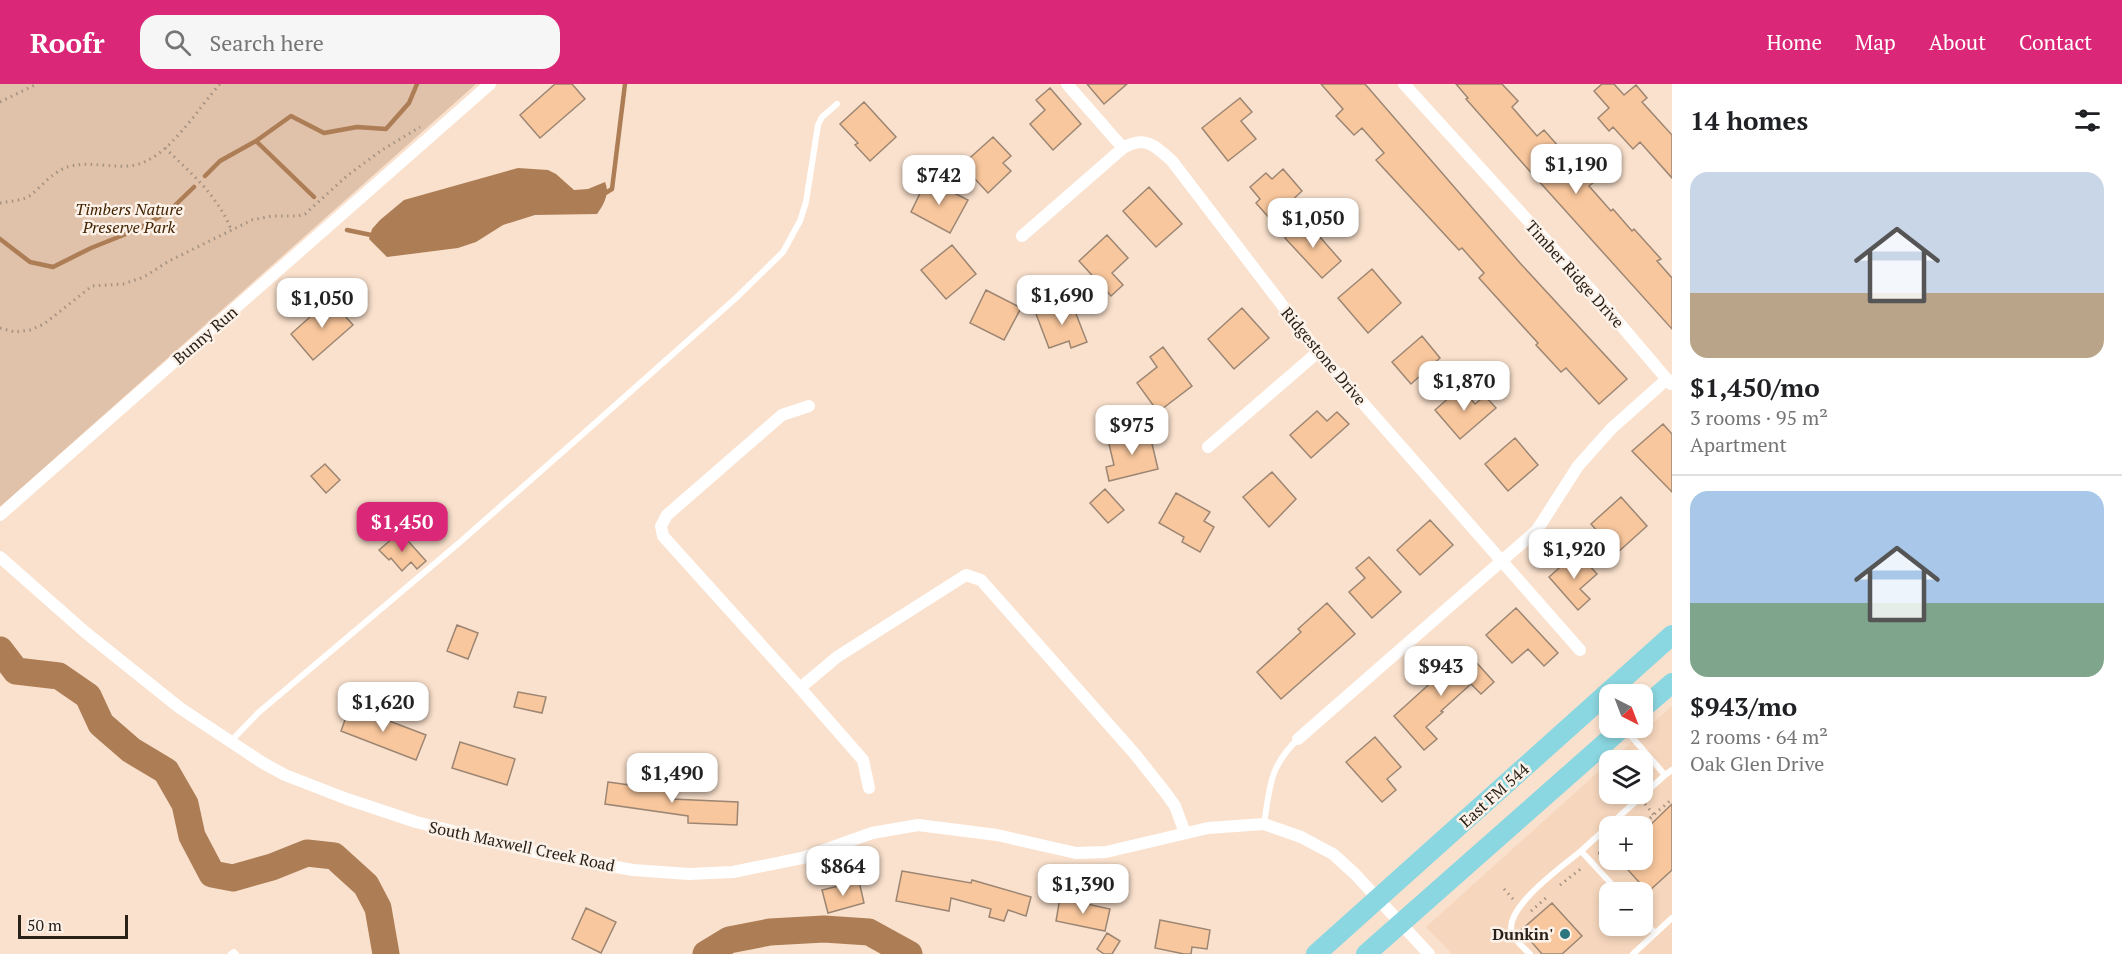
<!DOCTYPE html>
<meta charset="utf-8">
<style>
:root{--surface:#fff;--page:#f6f6f6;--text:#202124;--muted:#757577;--line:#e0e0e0;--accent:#db2777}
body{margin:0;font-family:"PT Serif",serif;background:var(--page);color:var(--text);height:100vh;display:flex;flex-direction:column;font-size:22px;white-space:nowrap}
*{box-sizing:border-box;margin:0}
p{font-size:20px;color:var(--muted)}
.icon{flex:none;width:33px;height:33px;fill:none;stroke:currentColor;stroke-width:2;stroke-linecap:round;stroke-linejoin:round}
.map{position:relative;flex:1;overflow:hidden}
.sheet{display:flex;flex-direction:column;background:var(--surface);width:450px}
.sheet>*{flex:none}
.needle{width:39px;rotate:138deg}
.fabs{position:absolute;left:1599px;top:600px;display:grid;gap:12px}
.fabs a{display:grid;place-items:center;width:54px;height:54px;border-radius:12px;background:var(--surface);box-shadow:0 3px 9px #0003;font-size:30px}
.scale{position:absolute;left:18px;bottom:15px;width:110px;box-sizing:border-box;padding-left:6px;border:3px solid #292018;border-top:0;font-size:16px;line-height:21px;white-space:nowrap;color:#292018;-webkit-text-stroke:4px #fcf2e9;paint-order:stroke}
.price{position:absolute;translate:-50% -51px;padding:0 14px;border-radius:12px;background:#fff;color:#222;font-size:20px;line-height:39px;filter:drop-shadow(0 2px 3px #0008)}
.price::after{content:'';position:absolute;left:50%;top:36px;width:18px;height:14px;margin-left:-9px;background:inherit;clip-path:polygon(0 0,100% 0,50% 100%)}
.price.selected{background:var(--accent);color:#fff}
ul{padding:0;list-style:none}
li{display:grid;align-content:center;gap:12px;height:318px;padding:0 18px}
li+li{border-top:2px solid var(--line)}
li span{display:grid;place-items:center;height:186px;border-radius:18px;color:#555}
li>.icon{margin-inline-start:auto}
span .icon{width:108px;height:108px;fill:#fffc;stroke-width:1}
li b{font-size:26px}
h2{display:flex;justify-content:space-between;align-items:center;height:72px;padding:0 18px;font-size:26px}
header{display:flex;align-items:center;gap:36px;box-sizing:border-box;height:84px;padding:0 30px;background:var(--accent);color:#fff}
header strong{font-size:28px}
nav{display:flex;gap:33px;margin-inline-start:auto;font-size:21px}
.search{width:420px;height:54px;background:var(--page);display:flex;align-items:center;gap:15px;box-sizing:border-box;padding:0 21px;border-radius:18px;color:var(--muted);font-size:22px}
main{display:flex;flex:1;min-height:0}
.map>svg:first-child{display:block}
</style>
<header>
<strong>Roofr</strong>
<div class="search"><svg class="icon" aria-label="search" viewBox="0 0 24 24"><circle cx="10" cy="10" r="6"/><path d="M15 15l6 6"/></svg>Search here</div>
<nav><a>Home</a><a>Map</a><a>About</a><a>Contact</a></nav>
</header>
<main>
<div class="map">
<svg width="1672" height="870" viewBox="0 0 1672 870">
<rect width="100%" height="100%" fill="#fae1cd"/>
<!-- built -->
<path fill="#f6d7bd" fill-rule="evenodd" d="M1672 622V870H1452L1426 843 1609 678 1610 710H1642V676H1611ZM1610 742H1642V776H1610ZM1610 808H1642V842H1610Z"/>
<!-- green -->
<path fill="#e0c1a9" d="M0 0H476L0 423Z"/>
<!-- water -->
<path fill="#ad7e56" d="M518 84 548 86 556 90 574 106 588 105 605 98C610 109 604 121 597 130L535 131 503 141 476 158 458 164 387 173 369 155 372 145 380 136 404 116Z"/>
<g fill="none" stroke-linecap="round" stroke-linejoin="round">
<!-- stream -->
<path stroke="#ad7e56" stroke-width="4.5" d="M256 57 291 32 324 49 357 43 386 45 409 19 417 0
M205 92 220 77 256 57 314 113
M602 111 612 105 625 0
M347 146 376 152
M0 155 30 178 53 183 91 164 136 146 168 128 194 103"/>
<!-- river -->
<path stroke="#ad7e56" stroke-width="27" d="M0 566 16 587 59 592 88 612 101 640 131 666 166 687 185 720 192 752 212 790 233 794 272 783 307 769 334 772 366 801 378 824 386 870
M706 870 729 856 770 848 824 845 869 848 909 870"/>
</g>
<!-- building -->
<path fill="#f9c79d" stroke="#9c8673" stroke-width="1.5" d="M555 0H572L585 15 540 54 520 31Z
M1087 0H1127L1104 20Z
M1321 0H1365L1520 179 1627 295 1599 320 1566 284 1561 288 1536 261 1538 259 1479 194 1484 189 1462 164 1459 166 1376 76 1384 69 1362 44 1354 51 1336 32 1343 25Z
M1456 0H1502L1518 17 1512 23 1537 52 1544 46 1566 71 1572 66 1598 95 1589 102 1611 127 1613 125 1632 147 1634 145 1661 175 1657 177 1672 194V245L1527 84 1466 15 1468 14Z
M1602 0H1614L1624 11 1636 1 1647 14 1642 18 1672 51V94L1640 58 1633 65 1613 43 1609 47 1598 34 1609 24 1594 7Z
M1050 4 1081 40 1053 66 1030 40 1045 26 1036 16Z
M1240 14 1252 28 1241 37 1256 55 1228 77 1202 44Z
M864 18 896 53 870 77 855 61 858 59 840 40Z
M993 53 1011 72 1003 79 1011 87 988 109 962 81Z
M1283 85 1302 107 1271 136 1256 119 1260 115 1250 103 1266 89 1272 95Z
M927 95 968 116 950 149 911 128Z
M1149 103 1182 140 1156 163 1123 127Z
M1305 136 1341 177 1322 194 1285 154Z
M1107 151 1128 174 1112 189 1123 201 1111 212 1079 177Z
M952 161 976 190 946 215 921 186Z
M1372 185 1401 219 1368 249 1338 214Z
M986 206 1021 224 1004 256 970 239Z
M330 215 353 241 313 276 291 250Z
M1071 217 1087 258 1071 264 1069 257 1049 264 1036 230Z
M1242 224 1269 254 1234 285 1208 255Z
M1422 252 1440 274 1411 300 1392 278Z
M1163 263 1192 302 1158 328 1137 299 1157 283 1150 273Z
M1461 303 1475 320 1485 312 1496 324 1460 355 1435 326Z
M1317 327 1327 337 1337 328 1349 340 1311 374 1290 351Z
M1663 340 1672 350V408L1632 367Z
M1149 347 1158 385 1109 397 1106 383 1114 381 1108 356Z
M1515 354 1538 381 1508 407 1485 380Z
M325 380 340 396 326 409 311 392Z
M1272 388 1296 415 1269 443 1243 413Z
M1105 405 1124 426 1108 439 1090 419Z
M1176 409 1210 428 1204 437 1214 443 1200 468 1182 458 1184 453 1159 439Z
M1621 413 1647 442 1617 469 1591 440Z
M1430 436 1453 461 1420 491 1397 466Z
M400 448 426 477 417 485 411 478 402 487 391 474 389 476 379 466Z
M1577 468 1597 490 1580 505 1590 515 1578 526 1549 493Z
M1369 473 1401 508 1372 534 1349 508 1365 494 1356 484Z
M1327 519 1355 550 1281 615 1257 588 1301 548 1298 545Z
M1516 524 1558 569 1544 582 1528 565 1512 579 1486 551Z
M457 541 478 549 468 575 447 567Z
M1466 567 1494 598 1481 610 1471 600 1441 627 1443 628 1426 643 1437 655 1424 666 1394 632Z
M518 608 546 613 542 629 514 623Z
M350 622 426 651 416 676 341 647Z
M1375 653 1401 683 1387 695 1396 706 1382 718 1346 678Z
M460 658 515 675 507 701 452 684Z
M608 698 673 707 672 715 738 718 737 741 688 739V732L605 720Z
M1672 720V786L1648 808 1619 776H1642V749Z
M902 787 971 799 972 796 1031 813 1026 832 1008 826 1004 837 989 833 991 825 951 814 949 827 896 817Z
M859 797 864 819 828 829 822 806Z
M1060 814 1110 825 1105 847 1056 837Z
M1552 819 1582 852 1562 870H1542L1521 846Z
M586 824 616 838 601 869 572 855Z
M1160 836 1210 846 1207 865 1192 863 1191 870H1184L1155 864Z
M1107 849 1120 857 1112 870H1104L1097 865Z"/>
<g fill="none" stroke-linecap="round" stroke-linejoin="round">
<!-- path -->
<path stroke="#a49283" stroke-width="3" stroke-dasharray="1.5 4.5" stroke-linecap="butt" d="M0 18 37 0
M165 64C191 89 217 111 231 145
M0 119C10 117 22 117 31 111 43 101 54 86 71 82 92 77 115 85 135 81 169 74 198 24 220 0
M0 244 15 248 30 246 44 240 92 202 123 200 144 193 169 177 252 136 272 132H298L305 130 348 91 382 66 420 43
M1645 720 1654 731
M1641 742 1672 715
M1598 769 1610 770
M1560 801 1582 784
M1504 805 1513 815
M1531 827 1547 813"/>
<!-- lane -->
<path stroke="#fff" stroke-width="6" d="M1624 644 1665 691 1672 686
M231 657 258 629 459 459 584 349 736 214 783 168 800 137 806 118 818 41 822 33 837 20
M1264 740C1270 702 1269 683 1298 655
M1619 808 1581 767 1665 691
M1642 835 1655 849
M231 870 234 868 236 870
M1530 870C1524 864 1514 856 1512 849 1503 824 1564 781 1581 767
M1633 870 1672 834"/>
<!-- street -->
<path stroke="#fff" stroke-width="12" d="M1067 0 1123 64
M1404 0 1591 206 1671 300
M1022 152 1123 64C1145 51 1156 62 1172 77L1318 268 1580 566
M1208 363 1318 268
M0 431 490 0
M0 473 85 548 180 624 263 679 285 691 347 715 416 738 544 770 633 786 689 790 733 788 802 774 872 749 918 741 997 751 1076 769 1106 768 1208 744 1264 740 1301 753 1333 770 1355 790 1429 870
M800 604 663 452 661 442 667 431 782 331 809 322
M1298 655 1537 446 1578 382 1611 345 1667 295
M869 704 863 676 800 604 837 573 966 491 981 496 1134 669 1165 708 1175 722 1185 749"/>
<!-- primary -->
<path stroke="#8bd7e1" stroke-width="20" d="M1642 625 1672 599
M1316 870 1672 551
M1366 870 1622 644"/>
</g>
<!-- markers -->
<circle fill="#2d757f" stroke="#fcf2e9" stroke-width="2" cx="1565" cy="850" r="6"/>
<g text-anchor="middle" stroke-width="5" stroke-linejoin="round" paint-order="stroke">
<!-- park labels -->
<g font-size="16" font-style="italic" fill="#432302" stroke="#fcf2e9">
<text x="129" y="131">Timbers Nature<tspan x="129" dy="18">Preserve Park</tspan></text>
</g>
<!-- street labels -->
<g font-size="16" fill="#292018" stroke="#fcf2e9">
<text transform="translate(1575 190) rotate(48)" y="6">Timber Ridge Drive</text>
<text transform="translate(205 251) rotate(-41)" y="6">Bunny Run</text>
<text transform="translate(1324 272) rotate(50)" y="6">Ridgestone Drive</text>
<text transform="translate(1494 711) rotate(-42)" y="6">East FM 544</text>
<text transform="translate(522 762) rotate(12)" y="6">South Maxwell Creek Road</text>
</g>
<!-- poi labels -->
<g font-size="16" font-weight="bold" fill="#292018" stroke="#fcf2e9" text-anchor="end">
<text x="1553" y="856">Dunkin'</text>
</g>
</g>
</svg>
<div class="fabs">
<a><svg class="needle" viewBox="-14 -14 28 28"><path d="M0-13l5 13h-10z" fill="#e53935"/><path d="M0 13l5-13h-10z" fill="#757577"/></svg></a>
<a><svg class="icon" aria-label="layers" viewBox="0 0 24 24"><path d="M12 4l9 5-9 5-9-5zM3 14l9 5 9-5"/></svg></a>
<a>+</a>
<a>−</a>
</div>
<div class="scale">50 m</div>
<b class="price" style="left:1576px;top:111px">$1,190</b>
<b class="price" style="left:939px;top:122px">$742</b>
<b class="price" style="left:1313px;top:165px">$1,050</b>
<b class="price" style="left:1062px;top:242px">$1,690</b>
<b class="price" style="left:322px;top:245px">$1,050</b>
<b class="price" style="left:1464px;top:328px">$1,870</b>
<b class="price" style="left:1132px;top:372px">$975</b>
<b class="price selected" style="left:402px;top:469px">$1,450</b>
<b class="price" style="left:1574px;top:496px">$1,920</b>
<b class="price" style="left:1441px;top:613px">$943</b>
<b class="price" style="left:383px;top:649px">$1,620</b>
<b class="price" style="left:672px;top:720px">$1,490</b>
<b class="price" style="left:843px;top:813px">$864</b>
<b class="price" style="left:1083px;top:831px">$1,390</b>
</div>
<section class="sheet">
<h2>14 homes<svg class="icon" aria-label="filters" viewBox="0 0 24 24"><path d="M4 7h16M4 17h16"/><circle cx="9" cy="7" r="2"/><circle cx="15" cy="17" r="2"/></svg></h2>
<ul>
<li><span style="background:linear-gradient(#c9d6e8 65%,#b9a48a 0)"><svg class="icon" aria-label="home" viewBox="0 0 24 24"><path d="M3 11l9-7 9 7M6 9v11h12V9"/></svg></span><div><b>$1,450/mo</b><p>3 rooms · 95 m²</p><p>Apartment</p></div></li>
<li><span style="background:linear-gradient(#a9c7e8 60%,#7fa58c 0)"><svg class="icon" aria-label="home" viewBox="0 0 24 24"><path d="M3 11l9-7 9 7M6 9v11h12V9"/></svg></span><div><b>$943/mo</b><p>2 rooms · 64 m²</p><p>Oak Glen Drive</p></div></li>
</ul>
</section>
</main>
